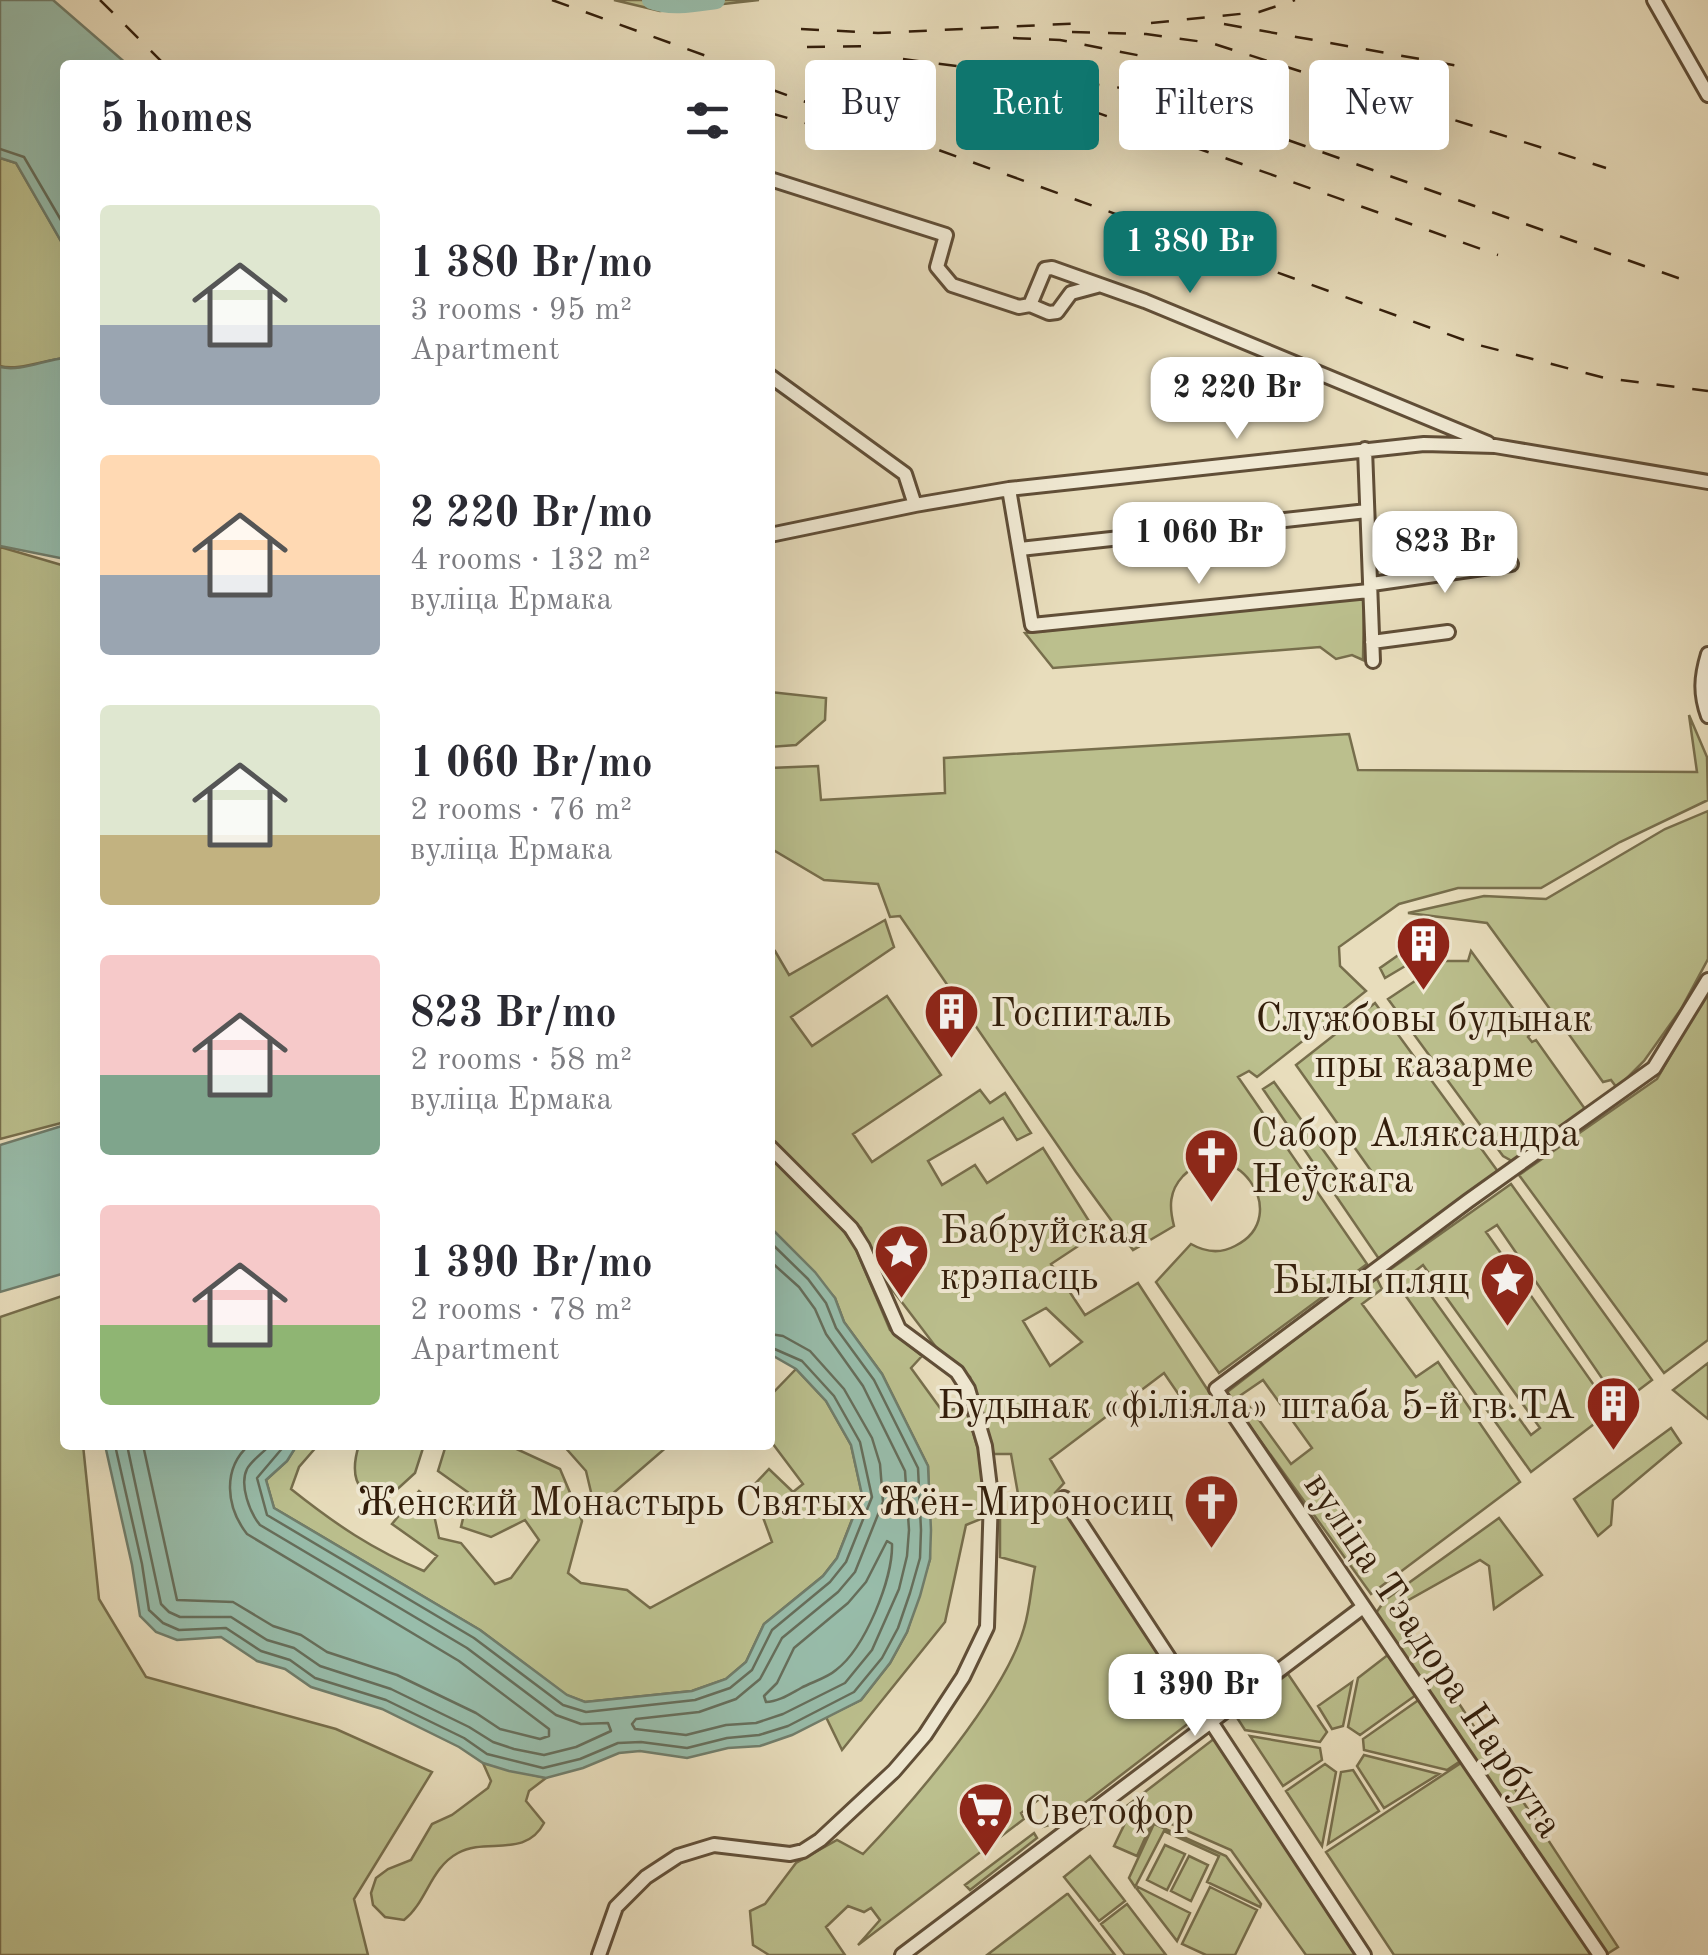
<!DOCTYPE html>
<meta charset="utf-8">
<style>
:root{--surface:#fff;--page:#f7f7f7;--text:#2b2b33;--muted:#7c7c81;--accent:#0f766e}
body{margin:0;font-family:"Old Standard TT",serif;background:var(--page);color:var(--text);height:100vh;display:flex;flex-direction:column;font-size:38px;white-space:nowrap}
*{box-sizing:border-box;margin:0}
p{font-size:32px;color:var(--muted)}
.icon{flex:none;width:55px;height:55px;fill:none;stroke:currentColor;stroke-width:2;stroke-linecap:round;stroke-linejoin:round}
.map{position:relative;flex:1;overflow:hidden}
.panel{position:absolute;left:60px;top:60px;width:715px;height:1390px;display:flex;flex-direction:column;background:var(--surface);border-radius:10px;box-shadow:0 10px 40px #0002}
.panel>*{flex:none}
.top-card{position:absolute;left:805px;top:60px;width:752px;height:90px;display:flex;gap:20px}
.price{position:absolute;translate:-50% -85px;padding:0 22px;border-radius:20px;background:#fff;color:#222;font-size:32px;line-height:65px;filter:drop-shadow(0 2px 5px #0008)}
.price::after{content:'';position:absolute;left:50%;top:60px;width:30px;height:22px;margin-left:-15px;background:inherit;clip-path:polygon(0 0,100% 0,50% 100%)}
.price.on{background:var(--accent);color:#fff}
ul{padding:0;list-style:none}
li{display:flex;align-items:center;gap:30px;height:250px;padding:0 40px}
li span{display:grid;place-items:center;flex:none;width:280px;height:200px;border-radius:10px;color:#555}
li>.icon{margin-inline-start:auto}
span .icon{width:120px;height:120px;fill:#fffc;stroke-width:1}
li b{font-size:42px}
h2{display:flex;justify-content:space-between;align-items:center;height:120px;padding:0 40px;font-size:42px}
.chip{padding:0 35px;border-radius:10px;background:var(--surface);box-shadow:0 10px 40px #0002;font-size:35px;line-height:90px}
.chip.on{background:var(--accent);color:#fff}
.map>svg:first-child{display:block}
</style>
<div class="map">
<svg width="1708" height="1955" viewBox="0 0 1708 1955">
<rect width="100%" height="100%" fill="#e8ddbc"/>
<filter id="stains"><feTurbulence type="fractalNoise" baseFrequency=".002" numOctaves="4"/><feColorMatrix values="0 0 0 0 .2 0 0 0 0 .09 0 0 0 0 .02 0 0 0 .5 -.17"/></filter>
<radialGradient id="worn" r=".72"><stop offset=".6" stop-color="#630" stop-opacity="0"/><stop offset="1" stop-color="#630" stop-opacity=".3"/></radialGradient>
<!-- green -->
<path fill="#bbbf8d" stroke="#776e4c" stroke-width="2.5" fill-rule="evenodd" d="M614 0H759L660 11Z
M0 158 16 163 65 248V358C44 360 18 371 0 366Z
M0 547 65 566V1122L0 1139Z
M1364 598 1363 660 1352 655 1336 659 1320 647 1053 668 1025 633Z
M770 692 826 698 825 720 796 745 770 747Z
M1689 715 1707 757 1708 800 1620 842 1541 888H1458L1399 904 1339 947 1340 966 1366 991 1257 1077 1249 1071 1238 1077 1367 1264 1219 1373 1156 1282 1191 1244C1205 1252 1220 1254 1235 1246 1296 1216 1232 1127 1183 1176 1169 1191 1169 1207 1174 1226L1133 1250 1076 1172 900 916 890 917 878 884 824 880 770 848V768L818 766 821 800 945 793 944 758 1349 734 1358 770 1697 772Z
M1708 811V959L1681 1009 1644 1061 1617 1088 1611 1080 1603 1082 1560 1022 1565 1017 1561 1012 1555 1016 1487 923 1408 913 1484 896 1546 899 1665 829Z
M885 920 894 947 791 1017 812 1046 887 996 941 1075 853 1134 872 1162 980 1090 990 1103 1005 1093 1031 1133 1017 1140 1003 1118 928 1161 942 1185 975 1165 987 1183 1043 1148 1094 1229 1095 1235 1051 1264 1085 1315 1138 1283 1211 1395 1190 1411 1164 1373 1050 1459 1064 1483 1055 1493 1198 1716 1060 1822 1042 1827 1056 1816 1042 1797 1021 1813 1024 1819 858 1945 880 1920 871 1908 864 1912 848 1906 826 1927 845 1955H769L753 1945 750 1911 765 1904 796 1863 837 1840 863 1854C912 1803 1005 1695 1024 1628 1030 1609 1031 1587 1035 1567L1000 1557V1517L1021 1511 1011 1454H994L970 1377 939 1351 882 1276 861 1228 770 1140V952L775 951 789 975ZM1046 1308 1082 1342 1050 1366 1023 1321Z
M1417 942 1439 946 1385 978 1380 968Z
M1471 951 1531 1033 1528 1037 1532 1042 1536 1040 1585 1109 1512 1161 1503 1156 1388 999 1445 961H1468Z
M1708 991V1340L1664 1373 1519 1175 1657 1079Z
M1375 1003 1499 1173 1379 1259 1263 1089 1274 1082 1352 1190 1374 1175 1296 1065Z
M770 1156 828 1211 854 1245 890 1330 922 1356 911 1368 943 1412 965 1406 981 1459 986 1517 966 1525 945 1622 842 1750 826 1717 861 1700 890 1663 907 1632 930 1559 928 1466 882 1374 844 1322 835 1298 770 1227Z
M1511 1184 1652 1380 1531 1472 1388 1271ZM1497 1225 1606 1384 1598 1391 1486 1232ZM1423 1265 1540 1428 1531 1435 1414 1272Z
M1376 1277 1382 1289 1362 1304 1416 1377 1438 1362 1520 1482 1371 1594 1226 1393ZM1263 1380 1312 1448 1291 1464 1241 1395Z
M65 1295V1445H83L99 1599 146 1677 336 1729 432 1772 354 1899 368 1955H0V1317Z
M1708 1363V1419L1673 1390Z
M796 1369 826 1401 851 1445 862 1494 837 1558 823 1576 764 1624 746 1662 726 1679 692 1691 585 1702 566 1695 480 1630 274 1508 266 1480 287 1461 297 1445H318L299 1467 291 1489C335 1524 373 1550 424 1571L437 1556 392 1524 419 1491 431 1501 439 1538 461 1543 495 1584 511 1578 539 1540 525 1520 491 1537 461 1527 469 1493 438 1471 446 1445H508L560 1469 582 1521 568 1573 581 1583 627 1590 650 1608 772 1542 752 1487 769 1469 793 1492 803 1484 770 1440V1396Z
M1671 1428 1681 1443 1613 1500 1611 1525 1598 1536 1574 1499Z
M359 1445H424L415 1473 379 1506C355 1490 350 1473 359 1445Z
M563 1445H669L595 1509 586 1471Z
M1499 1518 1542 1575 1494 1609 1489 1566 1480 1560 1398 1606V1617L1443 1679 1618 1947 1607 1954 1376 1613 1385 1600Z
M1389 1654 1416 1695 1360 1735 1348 1727 1358 1678Z
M1288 1674 1327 1732 1320 1742 1245 1730 1234 1713Z
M1352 1682 1343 1726 1332 1729 1318 1706Z
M1420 1699 1462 1760 1447 1770 1364 1750 1363 1739Z
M1250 1736 1320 1748 1322 1760 1283 1786Z
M1215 1738 1361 1955H1306L1231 1850 1128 1805Z
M1364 1755 1439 1774 1384 1808 1357 1766Z
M1464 1761 1592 1955H1394L1326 1852Z
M483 1763 546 1778 529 1791 526 1801 544 1823C525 1859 486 1837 458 1853 430 1868 427 1902 404 1920L385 1917 373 1905 371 1893 376 1878 388 1869 411 1860 432 1824 452 1815 488 1788 491 1781Z
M1325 1764 1336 1772 1322 1846 1286 1791Z
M1353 1770 1379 1811 1328 1844 1341 1772Z
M1128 1817 1150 1827 1137 1856 1114 1846Z
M1141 1818 1226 1856 1261 1904 1260 1907 1207 1882 1219 1856 1164 1831 1135 1887 1129 1878 1153 1826Z
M1034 1833 1037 1838 970 1890 965 1885Z
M1165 1845 1185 1854 1167 1890 1147 1880Z
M1090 1856 1125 1901 1099 1921 1064 1877Z
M1189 1856 1208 1865 1191 1901 1171 1891Z
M1138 1887 1190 1913 1177 1941 1137 1889Z
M1210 1887 1257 1910 1235 1955H1206L1182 1944Z
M1068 1894 1115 1955H987L1067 1894Z
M1127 1904 1166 1955H1125L1101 1924Z"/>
<!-- water -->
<path fill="#98bdab" stroke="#707d6b" stroke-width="2.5" d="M0 0H53L128 65H65V248L16 163 0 158Z
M65 358V559L0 546V367C20 372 44 360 65 358Z
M65 1125V1273L0 1292V1145Z
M770 1227 815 1272 835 1298 844 1322 882 1374 928 1466 931 1530 930 1559 920 1596 907 1632 890 1663 861 1700 792 1735 760 1746 728 1748 687 1758 640 1751 619 1753 583 1768 546 1778 509 1771 483 1763 459 1747 382 1709 311 1687 285 1669 257 1661 221 1637 177 1640 156 1632 140 1616 132 1565 105 1445H297L287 1461 266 1480 274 1508 480 1630 567 1695 585 1702 692 1691 726 1679 746 1662 764 1624 823 1576 837 1558 862 1495 851 1445 826 1401 796 1369 770 1354Z"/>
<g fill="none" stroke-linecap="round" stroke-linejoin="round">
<!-- shore -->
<path stroke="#666e5b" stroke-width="2.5" d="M0 149 24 157 65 227
M770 1261 799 1287 815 1309 826 1334 863 1386 905 1471 909 1530 907 1556 899 1589 872 1650 845 1683 783 1714 756 1723 726 1725 686 1735 635 1729 632 1724 636 1719 699 1712 736 1699 760 1679 782 1638 838 1592 855 1572 883 1502 880 1464 872 1438 844 1389 810 1351 783 1336 770 1334
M115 1445 142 1564 149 1610 163 1623 179 1630 226 1628 261 1651 290 1660 315 1678 386 1700 464 1738 487 1754 543 1768 580 1759 618 1743 641 1742 687 1748 727 1738 759 1735 788 1726 854 1692 882 1658 898 1628 910 1593 920 1558 921 1530 918 1468 874 1380 836 1328 826 1303 808 1279 770 1242
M127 1445 161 1604 169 1612 180 1617H231L267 1640 294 1648 320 1666 391 1689 469 1727 493 1742 514 1749 544 1755 576 1747 611 1731 608 1723 581 1724 556 1715 467 1648 260 1525C250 1513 239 1485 247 1469 252 1460 263 1453 270 1445
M143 1445 177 1600 233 1602 273 1626 301 1635 327 1652 397 1675 476 1713 500 1729 540 1739 549 1736V1729L459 1661 247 1534C226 1507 222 1469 249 1445
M285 1445 257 1478 267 1515 474 1638 563 1705 586 1712 695 1700 730 1688 752 1670 772 1630 830 1582 846 1562 872 1497 860 1442 834 1396 802 1361 770 1347
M887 1541 892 1544C893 1579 865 1648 836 1670 827 1678 812 1682 801 1688 790 1694 778 1702 766 1702L764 1696 777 1683 794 1648 848 1603 866 1582Z"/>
<!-- river -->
<path stroke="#98bdab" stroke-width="18" d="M651 0C671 8 695 3 716 0"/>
<defs>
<path id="street" d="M1654 0 1708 95
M770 179 946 235 937 267 952 285 1019 307 1030 305
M1097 286 1071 293 1057 312 1049 313 1030 305 1045 269 1052 268 1145 301 1488 443
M770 376 905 474 915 505
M1365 449 1373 661
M1009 489 1032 625 1369 591
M770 535 915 505 1009 489 1424 444 1495 446 1708 482
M1020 549 1367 511
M1372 584 1511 564
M1372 642 1448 632
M1708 654C1701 677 1700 694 1708 716
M1064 1498 1364 1955
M599 1955 616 1907 646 1877 678 1856 714 1845 790 1854 803 1851 820 1840 894 1771 925 1735 963 1677 987 1627 991 1496 985 1446 968 1389 957 1372 899 1329 863 1247 851 1228 770 1147
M902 1955 1363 1607
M1600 1955 1216 1389 1468 1201 1654 1068 1708 980"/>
</defs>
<!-- street casing -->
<use href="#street" stroke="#604e37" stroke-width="18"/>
<!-- street -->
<use href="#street" stroke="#f0e9d3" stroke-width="12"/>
<!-- rail -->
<path stroke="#331e0b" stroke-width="2.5" stroke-dasharray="18 18" stroke-linecap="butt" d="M100 0 165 65
M552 0 731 65
M1151 23 1259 12 1295 0
M1224 24 1459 66
M801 29 878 33 1086 23
M1072 32 1146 34 1211 43 1606 168
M1013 38 1060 40 1142 56
M807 47 879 46
M903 59 1152 92 1695 284
M1022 86 1498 255
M770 89 1475 344 1605 378 1708 391
M770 113 838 132"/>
</g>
<!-- icons -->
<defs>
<symbol id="building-pin" viewBox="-11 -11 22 30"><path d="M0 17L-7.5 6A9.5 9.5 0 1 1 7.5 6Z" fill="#8f2418" stroke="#f0e9d3"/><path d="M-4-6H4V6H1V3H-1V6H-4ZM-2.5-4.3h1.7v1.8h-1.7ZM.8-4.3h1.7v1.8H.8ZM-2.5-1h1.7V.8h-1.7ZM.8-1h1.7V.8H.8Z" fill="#fff"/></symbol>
<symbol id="church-pin" viewBox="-11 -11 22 30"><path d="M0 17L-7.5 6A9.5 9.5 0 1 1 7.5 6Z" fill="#8f2418" stroke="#f0e9d3"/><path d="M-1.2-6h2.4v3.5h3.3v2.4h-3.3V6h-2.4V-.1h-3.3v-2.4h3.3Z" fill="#fff"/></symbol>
<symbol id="sight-pin" viewBox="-11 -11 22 30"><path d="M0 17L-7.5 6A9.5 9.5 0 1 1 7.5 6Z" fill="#8f2418" stroke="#f0e9d3"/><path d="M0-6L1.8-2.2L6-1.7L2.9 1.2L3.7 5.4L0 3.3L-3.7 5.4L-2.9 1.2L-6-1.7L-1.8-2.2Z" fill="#fff"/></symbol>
<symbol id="supermarket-pin" viewBox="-11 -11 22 30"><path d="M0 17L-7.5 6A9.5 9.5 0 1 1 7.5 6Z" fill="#8f2418" stroke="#f0e9d3"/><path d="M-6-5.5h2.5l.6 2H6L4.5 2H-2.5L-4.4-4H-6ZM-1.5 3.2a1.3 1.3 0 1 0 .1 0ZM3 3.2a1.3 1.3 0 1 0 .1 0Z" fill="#fff"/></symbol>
</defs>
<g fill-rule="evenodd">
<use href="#building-pin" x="1392" y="912" width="63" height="86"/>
<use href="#building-pin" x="920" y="980" width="63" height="86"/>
<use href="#church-pin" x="1180" y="1124" width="63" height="86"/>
<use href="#sight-pin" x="870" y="1220" width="63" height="86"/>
<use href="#sight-pin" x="1476" y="1248" width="63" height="86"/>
<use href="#building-pin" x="1582" y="1372" width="63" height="86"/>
<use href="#church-pin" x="1180" y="1470" width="63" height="86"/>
<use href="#supermarket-pin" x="954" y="1778" width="63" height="86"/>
</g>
<g text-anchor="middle" stroke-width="8" stroke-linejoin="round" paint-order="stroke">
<!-- poi labels -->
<g font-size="40" fill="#331e0b" stroke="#f0e9d3" text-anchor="start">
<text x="990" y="1026">Госпиталь</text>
<text x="1424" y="1031" text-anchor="middle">Службовы будынак<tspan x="1424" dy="46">пры казарме</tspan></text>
<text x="1251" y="1146">Сабор Аляксандра<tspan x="1251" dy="46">Неўскага</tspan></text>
<text x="940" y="1243">Бабруйская<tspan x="940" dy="46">крэпасць</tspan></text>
<text x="1469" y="1293" text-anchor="end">Былы пляц</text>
<text x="1575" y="1418" text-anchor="end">Будынак «філіяла» штаба 5-й гв.ТА</text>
<text x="1173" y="1515" text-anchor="end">Женский Монастырь Святых Жён-Мироносиц</text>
<text x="1024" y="1824">Светофор</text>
</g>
<!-- street labels -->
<g font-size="40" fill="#331e0b" stroke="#f0e9d3">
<text transform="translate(1435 1654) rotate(56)" y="14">вуліца Тэадора Нарбута</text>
</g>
</g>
<rect width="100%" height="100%" filter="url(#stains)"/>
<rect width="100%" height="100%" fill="url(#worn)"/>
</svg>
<b class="price on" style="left:1190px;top:296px">1 380 Br</b>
<b class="price" style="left:1237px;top:442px">2 220 Br</b>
<b class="price" style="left:1199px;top:587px">1 060 Br</b>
<b class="price" style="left:1445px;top:596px">823 Br</b>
<b class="price" style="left:1195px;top:1739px">1 390 Br</b>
<div class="top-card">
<a class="chip">Buy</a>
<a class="chip on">Rent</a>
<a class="chip">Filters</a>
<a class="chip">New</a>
</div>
<section class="panel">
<h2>5 homes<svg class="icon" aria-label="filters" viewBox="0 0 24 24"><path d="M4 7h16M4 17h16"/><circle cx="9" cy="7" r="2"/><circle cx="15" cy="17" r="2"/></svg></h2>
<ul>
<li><span style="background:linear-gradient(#dfe7d0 60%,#9aa5b1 0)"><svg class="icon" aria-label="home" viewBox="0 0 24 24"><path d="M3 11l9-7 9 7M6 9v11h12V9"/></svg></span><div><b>1 380 Br/mo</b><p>3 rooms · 95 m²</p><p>Apartment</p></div></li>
<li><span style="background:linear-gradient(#ffd9b3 60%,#9aa5b1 0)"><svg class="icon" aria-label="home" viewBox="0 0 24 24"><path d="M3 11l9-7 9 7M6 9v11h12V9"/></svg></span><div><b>2 220 Br/mo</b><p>4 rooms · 132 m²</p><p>вуліца Ермака</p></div></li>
<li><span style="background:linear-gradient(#dfe7d0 65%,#c2b280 0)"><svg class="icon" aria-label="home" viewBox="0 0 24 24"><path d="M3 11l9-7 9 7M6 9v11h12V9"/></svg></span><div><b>1 060 Br/mo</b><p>2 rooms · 76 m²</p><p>вуліца Ермака</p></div></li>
<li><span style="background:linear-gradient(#f6c9c9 60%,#7fa58c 0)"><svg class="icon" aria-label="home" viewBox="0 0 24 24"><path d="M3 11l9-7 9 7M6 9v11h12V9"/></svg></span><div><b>823 Br/mo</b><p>2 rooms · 58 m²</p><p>вуліца Ермака</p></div></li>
<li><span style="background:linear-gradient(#f6c9c9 60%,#8fb573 0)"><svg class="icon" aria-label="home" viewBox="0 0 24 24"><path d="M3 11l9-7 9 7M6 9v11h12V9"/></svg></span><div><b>1 390 Br/mo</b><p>2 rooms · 78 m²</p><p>Apartment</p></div></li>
</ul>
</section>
</div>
